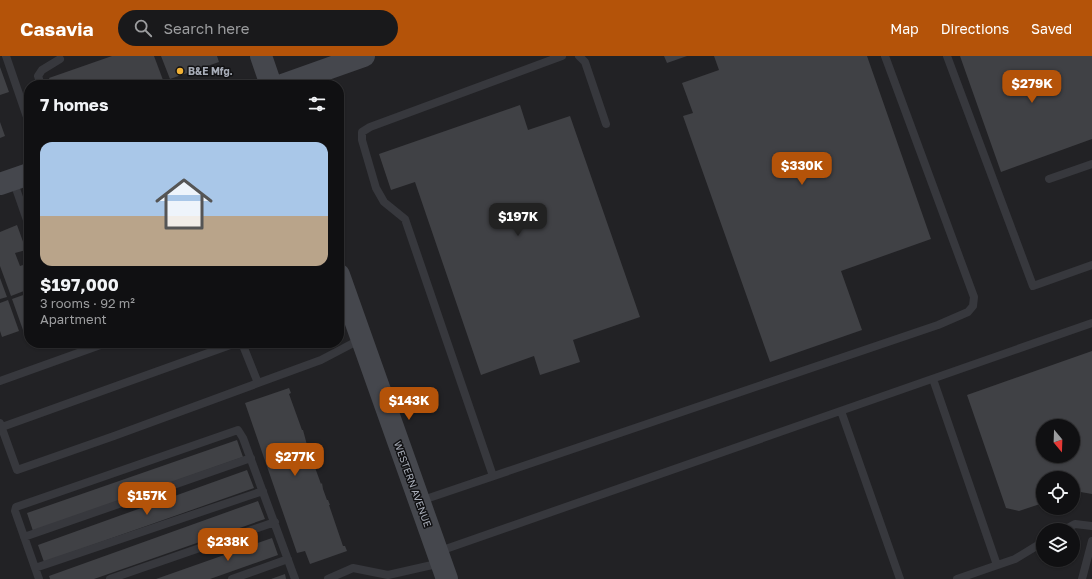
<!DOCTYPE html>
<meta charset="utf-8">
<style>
:root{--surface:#101012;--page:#19191b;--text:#f1f3f6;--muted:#9c9d9f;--line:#303032;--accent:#b45309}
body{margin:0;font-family:"Golos Text",sans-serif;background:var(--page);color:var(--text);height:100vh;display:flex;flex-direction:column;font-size:15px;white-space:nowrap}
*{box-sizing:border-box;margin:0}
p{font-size:13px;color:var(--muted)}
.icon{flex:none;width:22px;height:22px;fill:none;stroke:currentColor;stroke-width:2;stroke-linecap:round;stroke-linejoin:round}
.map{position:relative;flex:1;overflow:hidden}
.details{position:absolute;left:24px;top:24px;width:320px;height:268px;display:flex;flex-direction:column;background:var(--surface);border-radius:16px;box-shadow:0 1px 3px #0004,0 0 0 1px var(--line)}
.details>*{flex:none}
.needle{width:26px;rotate:161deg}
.fabs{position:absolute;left:1036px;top:363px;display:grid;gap:8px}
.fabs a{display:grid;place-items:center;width:44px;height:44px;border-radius:50%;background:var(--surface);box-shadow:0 1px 3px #0004,0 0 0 1px var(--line);font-size:20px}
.price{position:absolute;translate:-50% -34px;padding:0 9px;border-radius:8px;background:var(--accent);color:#fff;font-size:13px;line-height:26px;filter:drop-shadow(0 1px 2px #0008)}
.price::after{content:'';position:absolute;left:50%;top:24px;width:12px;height:9px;margin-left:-6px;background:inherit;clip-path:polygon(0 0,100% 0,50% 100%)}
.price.selected{background:#222;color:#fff}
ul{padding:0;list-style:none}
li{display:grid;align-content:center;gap:8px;height:212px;padding:0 16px}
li+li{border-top:1px solid var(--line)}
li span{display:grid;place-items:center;height:124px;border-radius:12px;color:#555}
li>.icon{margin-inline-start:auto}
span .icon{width:72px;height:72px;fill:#fffc;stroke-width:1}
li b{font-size:17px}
h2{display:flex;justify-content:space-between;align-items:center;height:48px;padding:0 16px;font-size:17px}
header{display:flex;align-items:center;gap:24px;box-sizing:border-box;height:56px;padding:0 20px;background:var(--accent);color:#fff}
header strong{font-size:19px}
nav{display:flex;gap:22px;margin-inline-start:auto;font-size:14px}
.search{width:280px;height:36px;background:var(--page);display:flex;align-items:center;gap:10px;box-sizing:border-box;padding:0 14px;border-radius:22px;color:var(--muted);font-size:15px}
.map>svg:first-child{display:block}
</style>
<header>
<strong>Casavia</strong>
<div class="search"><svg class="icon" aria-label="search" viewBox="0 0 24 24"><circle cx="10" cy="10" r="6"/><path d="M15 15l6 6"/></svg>Search here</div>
<nav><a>Map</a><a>Directions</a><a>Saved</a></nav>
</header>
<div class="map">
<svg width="1092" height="523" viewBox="0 0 1092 523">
<rect width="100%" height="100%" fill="#161618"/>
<!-- built -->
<path fill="#222225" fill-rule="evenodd" d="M0 0H1092V523H0ZM29 29H339V287H29ZM1043 370H1073V400H1043ZM1043 422H1073V452H1043ZM1043 474H1073V504H1043Z"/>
<!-- building -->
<path fill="#404145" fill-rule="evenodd" d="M112 0H154L163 24 149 29H52L49 22Z
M161 0H217L219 6 170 23Z
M664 0H687L667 7Z
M714 0H867L931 183 841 215 862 274 770 306 683 60 693 57 682 27 719 14Z
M960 0H1092V83L1001 116Z
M0 11 9 36 0 39Z
M520 49 528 74 570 60 640 261 573 284 580 306 540 319 534 300 481 319 415 126 391 134 379 98Z
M0 66 5 80 0 82Z
M17 169 26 194 15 197 20 210 29 207V233L11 240 0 210V176Z
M0 222 7 241 0 243Z
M29 237V272L23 274 12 243Z
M8 244 19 275 2 281 0 275V247Z
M1092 295V438L1075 435 1073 436V422H1043V447L1019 455 1006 452 967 339ZM1043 370H1073V400H1043Z
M289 332 291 337 289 338 302 374H303L307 389 309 390 310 394 309 395 321 428 322 427 323 433 327 444H328L330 449H329L343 490H345L347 495 310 508 305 495 297 497 245 347Z
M237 384 243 401 33 475 27 457Z
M247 414 254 432 44 506 38 489Z
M258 445 265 463 94 523H50L49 520Z
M272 482 278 499 210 523H156Z
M285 518 286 523H271Z"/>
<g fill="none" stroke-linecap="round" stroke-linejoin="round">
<!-- lane -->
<path stroke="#37383d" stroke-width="8" d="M6 0 29 67
M579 0 585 6 606 68
M947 0 1033 230 1092 209
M41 29 38 20 42 14 60 3
M1049 123 1092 108
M13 124 29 170
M242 287 258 327
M933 323 997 509
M0 325 106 287
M841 355 900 523
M0 367 17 414 114 380 321 304 361 283
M2 371 236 287
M493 420 405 163 384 146 376 132 362 84V76L370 71 562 0
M420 445 938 269 968 256 973 250 974 241 885 0
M1064 474 1075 468 1092 470
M24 481 251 402
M437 496 1092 267
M35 512 263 435
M39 523 15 455 16 451 238 374 243 382 295 523
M110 523 275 466
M232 523 288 503
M328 523 353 512 388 519 441 507
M957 523 1015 503 1043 486
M1082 523 1092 485"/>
<!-- secondary -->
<path stroke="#45474d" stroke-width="22" d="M261 0 271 29
M282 29 364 0
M0 128 29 118
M339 219 447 523"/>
</g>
<!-- markers -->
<circle fill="#f2b134" stroke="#111113" stroke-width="1.5" cx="180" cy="15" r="4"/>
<g text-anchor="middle" stroke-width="3" stroke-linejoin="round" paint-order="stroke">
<!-- poi labels -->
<g font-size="10" font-weight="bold" fill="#a8adb8" stroke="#111113" text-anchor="start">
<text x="188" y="19">B&amp;E Mfg.</text>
</g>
<!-- street labels -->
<g font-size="10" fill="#a8adb8" stroke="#111113">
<text transform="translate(413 428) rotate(70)" y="4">WESTERN AVENUE</text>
</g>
</g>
</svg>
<div class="fabs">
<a><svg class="needle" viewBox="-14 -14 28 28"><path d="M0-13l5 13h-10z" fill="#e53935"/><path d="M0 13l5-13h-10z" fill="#9c9d9f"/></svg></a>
<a><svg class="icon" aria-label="locate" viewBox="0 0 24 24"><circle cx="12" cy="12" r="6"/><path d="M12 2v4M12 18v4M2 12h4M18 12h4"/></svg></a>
<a><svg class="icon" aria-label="layers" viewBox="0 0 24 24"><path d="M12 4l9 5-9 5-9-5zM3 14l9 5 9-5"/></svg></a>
</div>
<b class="price" style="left:1032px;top:48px">$279K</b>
<b class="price" style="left:802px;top:130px">$330K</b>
<b class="price selected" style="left:518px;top:181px">$197K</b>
<b class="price" style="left:409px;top:365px">$143K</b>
<b class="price" style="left:295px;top:421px">$277K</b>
<b class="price" style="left:147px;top:460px">$157K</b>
<b class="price" style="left:228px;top:506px">$238K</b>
<section class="details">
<h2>7 homes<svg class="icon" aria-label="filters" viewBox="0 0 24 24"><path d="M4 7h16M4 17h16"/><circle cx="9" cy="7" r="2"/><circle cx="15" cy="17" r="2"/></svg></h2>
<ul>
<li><span style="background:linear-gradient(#a9c7e8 60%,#b9a48a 0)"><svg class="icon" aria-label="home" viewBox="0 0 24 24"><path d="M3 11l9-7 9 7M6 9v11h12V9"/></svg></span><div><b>$197,000</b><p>3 rooms · 92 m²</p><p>Apartment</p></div></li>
</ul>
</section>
</div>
